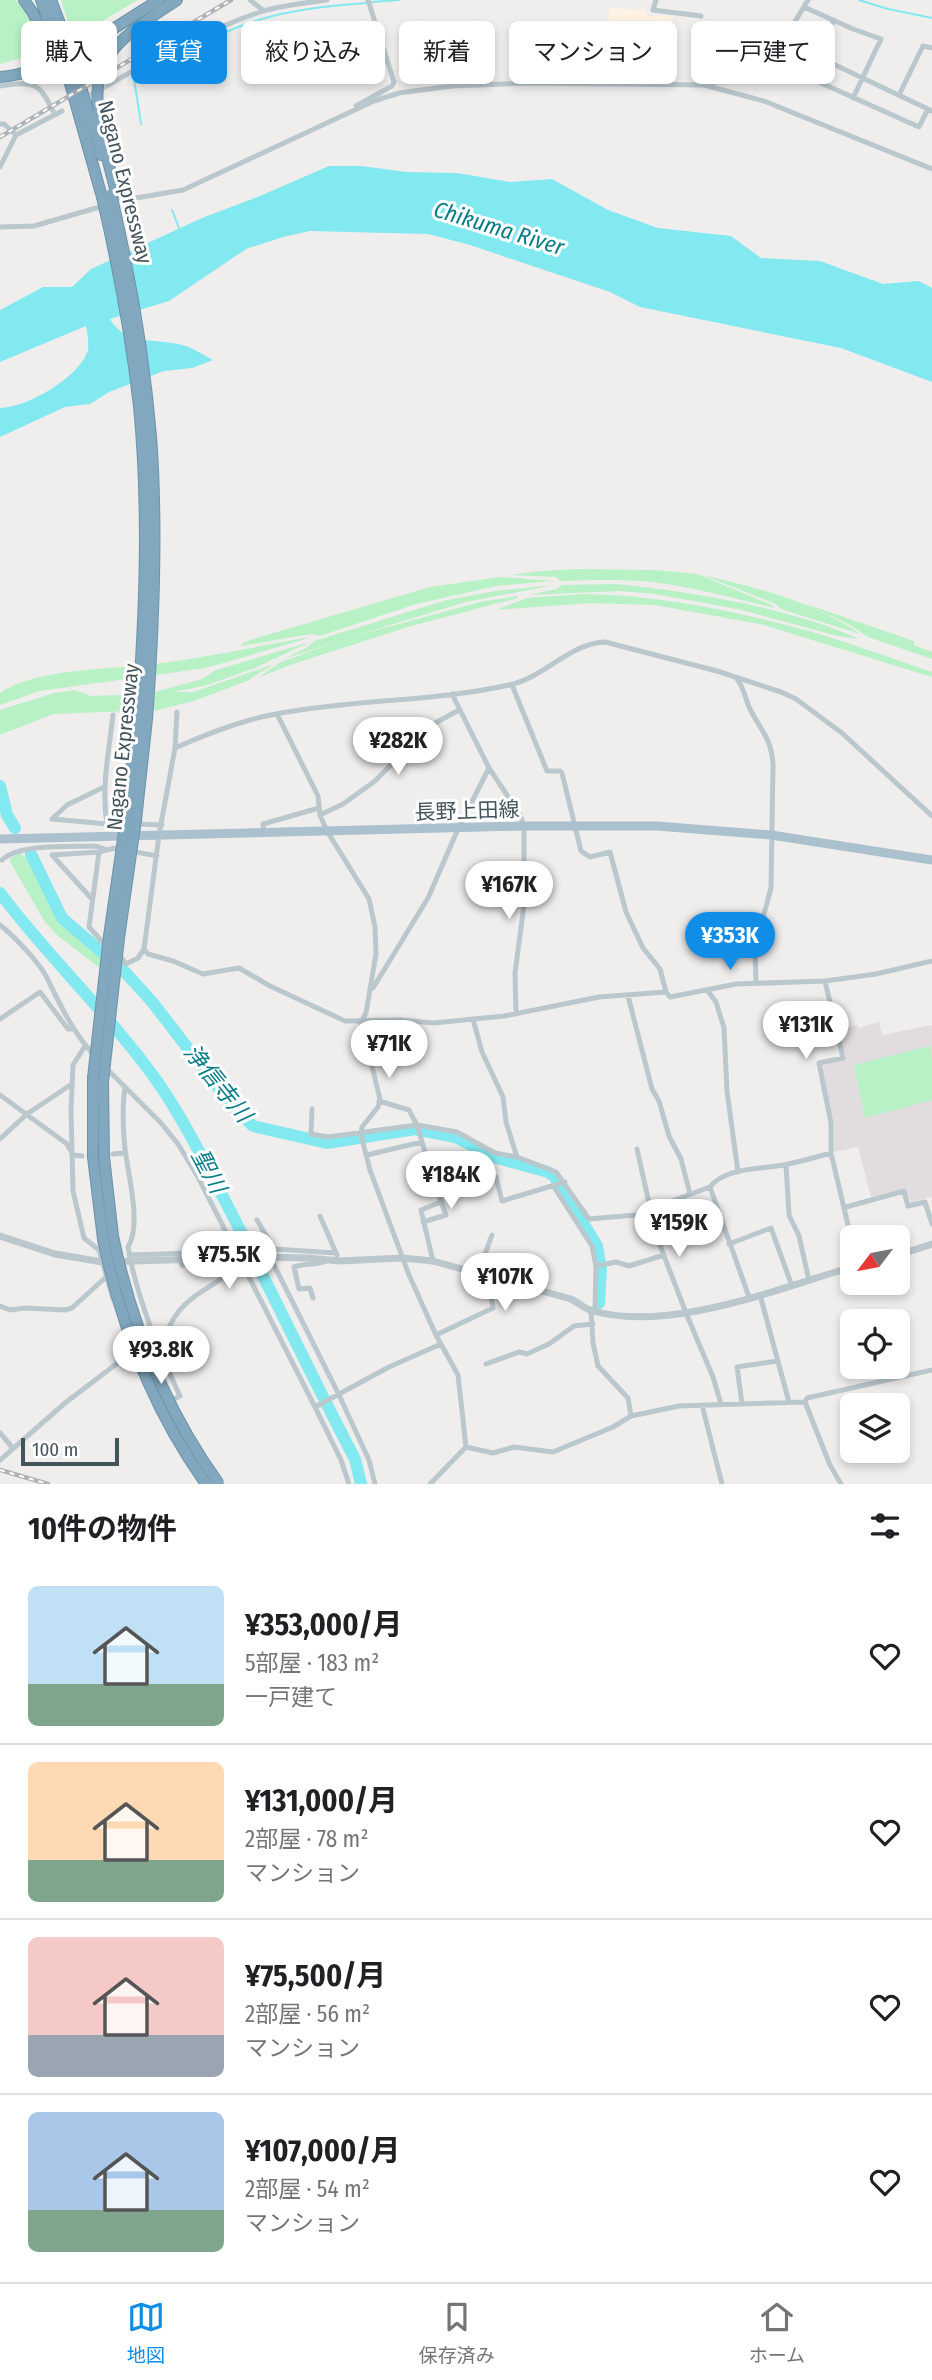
<!DOCTYPE html>
<html lang="ja">
<meta charset="utf-8">
<style>
:root{--surface:#fff;--page:#f6f6f6;--text:#202124;--muted:#757577;--line:#e0e0e0;--accent:#0f8de7}
body{margin:0;font-family:"Fira Sans Condensed","Noto Sans JP",sans-serif;background:var(--page);color:var(--text);height:100vh;display:flex;flex-direction:column;font-size:26px;white-space:nowrap}
*{box-sizing:border-box;margin:0}
p{font-size:23px;color:var(--muted)}
.icon{flex:none;width:38px;height:38px;fill:none;stroke:currentColor;stroke-width:2;stroke-linecap:round;stroke-linejoin:round}
.map{position:relative;height:1484px;overflow:hidden}
.drawer{display:flex;flex-direction:column;background:var(--surface);flex:1}
.drawer>*{flex:none}
.hud{position:absolute;left:21px;top:21px;width:891px;height:63px;display:flex;gap:14px}
.needle{width:46px;rotate:238deg}
.buttons{position:absolute;left:840px;top:1225px;display:grid;gap:14px}
.buttons a{display:grid;place-items:center;width:70px;height:70px;border-radius:10px;background:var(--surface);box-shadow:0 4px 10px #0003;font-size:35px}
.scale{position:absolute;left:21px;bottom:18px;width:98px;box-sizing:border-box;padding-left:7px;border:4px solid #44545b;border-top:0;font-size:19px;line-height:24px;white-space:nowrap;color:#44545b;-webkit-text-stroke:5px #fff;paint-order:stroke}
.price{position:absolute;translate:-50% -60px;padding:0 16px;border-radius:24px;background:#fff;color:#222;font-size:23px;line-height:46px;filter:drop-shadow(0 2px 4px #0008)}
.price::after{content:'';position:absolute;left:50%;top:42px;width:21px;height:16px;margin-left:-10px;background:inherit;clip-path:polygon(0 0,100% 0,50% 100%)}
.price.active{background:var(--accent);color:#fff}
ul{padding:0;list-style:none}
li{display:flex;align-items:center;gap:21px;height:175px;padding:0 28px}
li+li{border-top:2px solid var(--line)}
li span{display:grid;place-items:center;flex:none;width:196px;height:140px;border-radius:10px;color:#555}
li>.icon{margin-inline-start:auto}
span .icon{width:84px;height:84px;fill:#fffc;stroke-width:1}
li b{font-size:30px}
h2{display:flex;justify-content:space-between;align-items:center;height:84px;padding:0 28px;font-size:30px}
.chip{padding:0 24px;border-radius:10px;background:var(--surface);box-shadow:0 4px 10px #0003;font-size:24px;line-height:63px}
.chip.active{background:var(--accent);color:#fff}
.tabs{display:flex;justify-content:space-around;align-items:center;height:98px;border-top:2px solid var(--line);background:var(--surface);font-size:19px;color:var(--muted)}
.tabs a{display:grid;justify-items:center;gap:4px}
.tabs .active{color:var(--accent)}
.map>svg:first-child{display:block}
</style>
<div class="map">
<svg width="932" height="1484" viewBox="0 0 932 1484">
<rect width="100%" height="100%" fill="#f0eded"/>
<!-- commercial -->
<path fill="#fdf2e4" d="M609 8 646 10 647 16H673L667 55 650 53 647 71 607 69Z"/>
<!-- education -->
<path fill="#e1dddf" d="M879 1022 882 1035 932 1025V1197L911 1202 905 1188 871 1197 858 1147 834 1152 833 1122 821 1065 845 1059 838 1029 858 1025 859 1028Z"/>
<!-- green -->
<path fill="#b8f1c5" d="M0 0H16C29 13 42 34 43 52L0 64Z
M61 0H138L73 38Z
M578 569 655 570 697 574 772 605 774 608C733 598 693 587 652 582 621 579 590 580 560 581L556 577 509 575 541 571Z
M702 575C755 587 815 602 860 634L781 609 776 604Z
M500 577 553 581 496 586 416 604 320 636 311 634 241 646 242 643 260 637 430 587Z
M615 584C690 591 791 608 859 639L837 636 742 610 655 594 620 591 528 595 557 589 562 585Z
M554 585 466 602 354 636 480 602 517 596 518 598 411 626 290 665 258 678 279 663 336 642 284 659 308 647 314 641 447 600 495 591Z
M583 594C654 595 726 609 794 627 841 639 886 657 932 672V677L760 624 654 605 591 603 495 610 527 598Z
M806 604 914 641V645L932 652V659L868 637 850 625Z
M305 638H309L206 668 39 691 0 705V693C37 667 116 670 162 663 210 657 257 646 305 638Z
M310 642 255 668 204 686 173 692H193L274 664 247 681 194 701 157 710 53 714 0 735V710L54 693 75 690 91 696 148 694 202 679 216 670Z
M17 853H21L24 857 28 855 62 924 103 957 101 969 57 935 45 922 9 860Z
M930 1046 932 1061V1100L865 1118 854 1065Z"/>
<!-- water -->
<path fill="#82e9f0" d="M329 166H361L407 172 457 173 510 182 552 179 608 210 658 228 731 236 761 258 820 261 883 284 919 281 932 288V382L841 348 640 307 610 292 470 245 428 234 310 231 283 237 246 249 169 301 110 319C125 346 157 338 182 345 192 347 203 355 213 360L192 368 164 371 109 392 90 404 65 407 0 437V408C28 407 76 379 87 353 90 346 87 333 86 326L0 362V310L43 287H72L91 269 202 218 260 196Z"/>
<g fill="none" stroke-linecap="round" stroke-linejoin="round">
<!-- stream -->
<path stroke="#82e9f0" stroke-width="2" d="M859 0 888 9 932 18
M372 2 399 0
M141 124 134 79C181 55 228 25 281 14 309 8 338 5 366 3
M172 210 179 228"/>
<!-- river -->
<path stroke="#82e9f0" stroke-width="12" d="M0 786 7 815 15 828
M31 854 62 918 125 972 153 1003 233 1107 253 1126 327 1143 415 1129 455 1137 494 1157 548 1172 554 1176 597 1246 601 1269 599 1303
M0 893C49 958 109 1014 157 1081 182 1117 202 1157 223 1197 268 1283 309 1372 355 1459L361 1484"/>
<!-- minor-tunnel -->
<path stroke="#ceced0" stroke-width="5" stroke-dasharray="5 2.5" stroke-linecap="butt" d="M83 99 108 85"/>
<defs>
<path id="motorway" d="M24 0 33 13 46 41
M41 0 54 37
M51 0 63 31
M75 67 101 155
M67 73 102 197
M0 77C55 73 112 28 159 0
M116 193C108 157 85 93 106 60 122 34 152 17 177 0
M126 818 137 719
M136 820 147 719
M109 936 121 853
M119 938 131 854
M93 1078V1157L103 1239
M103 1082 104 1157 113 1236"/>
</defs>
<!-- motorway casing -->
<use href="#motorway" stroke="#6d93ab" stroke-width="12"/>
<!-- minor -->
<path stroke="#bac7cd" stroke-width="5" d="M250 0 264 11
M656 0 653 10 701 16
M804 7 853 29 881 39 853 98
M768 33 932 111
M816 55 834 20
M772 61 919 127 928 109
M707 84C727 78 747 87 764 73L808 0
M108 85C157 57 209 29 263 11 283 5 306 3 327 0
M0 86C36 81 39 82 55 115
M899 95 923 46 932 48
M356 106 392 86 394 82 368 0
M0 124H4L16 135
M0 167 16 135 62 111
M0 227 34 226 124 200 183 190 374 101 399 93 452 86 526 83 704 85 764 101 932 169
M737 679C745 689 745 700 751 711 762 732 771 738 773 764L771 888 755 947 756 983
M512 685 547 771H560L562 773 581 851 590 857 610 852 626 912 643 948 660 969 666 992
M452 694 489 768 519 813 524 826V905L515 973 516 1014
M277 714 318 796 320 815 327 831 369 899 375 927 376 954 366 1013 361 1022 380 1099 378 1107 362 1127 361 1135 370 1170 409 1275 436 1335 458 1375 466 1447
M113 715C109 751 101 788 107 824L127 823
M175 748C207 734 242 720 276 714 353 699 433 702 509 685 544 678 570 643 605 642L717 671 781 692 796 699 842 733 932 816
M104 787 67 805 52 819 107 824
M320 815 343 804 375 781 428 727 459 710
M137 824 162 825
M264 833 263 824 319 808
M2 860C19 843 72 847 96 846L107 850
M92 899 52 855 99 852
M0 925C14 936 39 962 47 978 61 1006 74 1035 96 1057
M106 946 89 927 99 852 115 848 157 856
M144 949 148 954 173 961 203 974 239 968 270 986 345 1021 400 1020 434 1023 504 1016 599 997 666 992 670 997 736 984 825 981 876 974 932 961
M118 953 126 964 138 958 144 949 159 835 175 748 177 712
M825 981 843 1058 819 1063 831 1123V1153L852 1242
M373 988 428 898 458 829 489 768
M708 991 716 1002 724 1028 727 1091 738 1172
M628 996 652 1089 659 1101 669 1136 681 1159 690 1194
M0 1019 40 992 68 1029H74
M473 1019 482 1052 503 1097 506 1122 517 1157 556 1172 589 1219 648 1214 656 1207 710 1187C726 1166 764 1170 788 1164 802 1161 817 1157 831 1153
M85 1046 73 1065 71 1109 73 1191 84 1238 99 1250 113 1299
M105 1067 161 1123 178 1144 198 1177 315 1407 341 1460 349 1484
M125 1087C122 1107 123 1129 125 1149 128 1175 142 1225 128 1247 137 1299 158 1348 180 1396L158 1407
M0 1095 67 1144 73 1155 82 1156
M312 1109 311 1134 328 1137 417 1125 409 1110 379 1101
M0 1139 27 1114 72 1084
M422 1142 417 1125 457 1132 495 1153 517 1157
M637 1149 651 1212
M113 1154 126 1153
M367 1155 422 1142 441 1202 421 1210 433 1261
M786 1165 789 1215 799 1236 809 1280
M554 1187 592 1246 596 1266 595 1310
M710 1187 749 1297
M440 1196 496 1177 502 1201 565 1182
M846 1207 904 1191 908 1206 925 1202 932 1224
M648 1214 686 1313 713 1377 721 1404
M320 1216 337 1255
M257 1220 274 1249 336 1253
M423 1222 446 1215 441 1202
M729 1244 771 1228 792 1286
M129 1255 225 1252
M270 1257 339 1395 369 1460 375 1484
M596 1266 616 1262 629 1266 664 1255
M478 1273 492 1235
M760 1295 789 1402
M313 1298 310 1288 299 1289 294 1267C307 1262 317 1266 329 1260
M0 1306 10 1310 25 1308 65 1310 72 1308 106 1277
M591 1310 593 1343 598 1366 628 1398 631 1416
M436 1335 493 1308 487 1274
M145 1346C172 1337 164 1329 179 1311 193 1293 217 1285 233 1269L232 1266 182 1265 180 1260 182 1253
M486 1364 519 1352 527 1354 549 1344 574 1326 593 1324
M805 1402 830 1465 841 1484
M742 1404 737 1367 778 1361
M702 1405 722 1484
M315 1407 389 1367 441 1344
M0 1433 12 1447
M466 1447 493 1453 514 1447 553 1452 613 1427 631 1416 679 1406 805 1402 807 1398 932 1370
M0 1460 65 1403 136 1349
M430 1484 466 1447"/>
<!-- tertiary -->
<path stroke="#bac7cd" stroke-width="7" d="M0 1236 55 1254 102 1262 265 1257 308 1258 340 1261 402 1258 433 1261 571 1299C577 1302 584 1308 590 1310 666 1334 777 1289 852 1267
M898 1255 932 1244"/>
<!-- primary -->
<path stroke="#abc1ce" stroke-width="9" d="M0 839 524 826H657L771 835 932 860"/>
<!-- motorway -->
<use href="#motorway" stroke="#81a8bf" stroke-width="10"/>
<defs>
<path id="rail" d="M0 137 231 0
M0 1470 48 1484"/>
</defs>
<!-- rail casing -->
<use href="#rail" stroke="#afb3b8" stroke-width="4.5"/>
<!-- rail -->
<use href="#rail" stroke="#fff" stroke-width="2" stroke-dasharray="5" stroke-linecap="butt"/>
<defs>
<path id="motorway-bridge" d="M63 31 75 67
M54 37 67 73
M46 41 60 76
M111 194C130 274 144 354 151 436 158 530 154 625 147 719
M102 197C118 266 131 335 139 406 149 510 145 615 137 719
M121 853 126 818
M131 854 136 820
M93 1078 109 936
M103 1082 119 938
M113 1236C132 1326 165 1409 219 1484
M103 1239C121 1327 153 1410 206 1484"/>
</defs>
<!-- motorway-bridge casing -->
<use href="#motorway-bridge" stroke="#6d93ab" stroke-width="12" stroke-linecap="butt"/>
<!-- motorway-bridge -->
<use href="#motorway-bridge" stroke="#81a8bf" stroke-width="10"/>
</g>
<g text-anchor="middle" stroke-width="6" stroke-linejoin="round" paint-order="stroke">
<!-- street labels -->
<g font-size="21" fill="#44545b" stroke="#fff">
<text transform="translate(125 182) rotate(76)" y="7">Nagano Expressway</text>
<text transform="translate(123 747) rotate(-84)" y="7">Nagano Expressway</text>
<text transform="translate(467 811) rotate(-2)" y="7">長野上田線</text>
</g>
<!-- water labels -->
<g font-size="23" font-style="italic" fill="#077e87" stroke="#fff">
<text transform="translate(499 228) rotate(17)" y="8">Chikuma River</text>
<text transform="translate(218 1083) rotate(51)" y="8">浄信寺川</text>
<text transform="translate(209 1171) rotate(62)" y="8">聖川</text>
</g>
</g>
</svg>
<div class="buttons">
<a><svg class="needle" viewBox="-14 -14 28 28"><path d="M0-13l5 13h-10z" fill="#e53935"/><path d="M0 13l5-13h-10z" fill="#757577"/></svg></a>
<a><svg class="icon" aria-label="locate" viewBox="0 0 24 24"><circle cx="12" cy="12" r="6"/><path d="M12 2v4M12 18v4M2 12h4M18 12h4"/></svg></a>
<a><svg class="icon" aria-label="layers" viewBox="0 0 24 24"><path d="M12 4l9 5-9 5-9-5zM3 14l9 5 9-5"/></svg></a>
</div>
<div class="scale">100 m</div>
<b class="price" style="left:398px;top:777px">¥282K</b>
<b class="price" style="left:509px;top:921px">¥167K</b>
<b class="price active" style="left:730px;top:972px">¥353K</b>
<b class="price" style="left:806px;top:1061px">¥131K</b>
<b class="price" style="left:389px;top:1080px">¥71K</b>
<b class="price" style="left:451px;top:1211px">¥184K</b>
<b class="price" style="left:679px;top:1259px">¥159K</b>
<b class="price" style="left:229px;top:1291px">¥75.5K</b>
<b class="price" style="left:505px;top:1313px">¥107K</b>
<b class="price" style="left:161px;top:1386px">¥93.8K</b>
<div class="hud">
<a class="chip">購入</a>
<a class="chip active">賃貸</a>
<a class="chip">絞り込み</a>
<a class="chip">新着</a>
<a class="chip">マンション</a>
<a class="chip">一戸建て</a>
</div>
</div>
<section class="drawer">
<h2>10件の物件<svg class="icon" aria-label="filters" viewBox="0 0 24 24"><path d="M4 7h16M4 17h16"/><circle cx="9" cy="7" r="2"/><circle cx="15" cy="17" r="2"/></svg></h2>
<ul>
<li><span style="background:linear-gradient(#bfe0f5 70%,#7fa58c 0)"><svg class="icon" aria-label="home" viewBox="0 0 24 24"><path d="M3 11l9-7 9 7M6 9v11h12V9"/></svg></span><div><b>¥353,000/月</b><p>5部屋 · 183 m²</p><p>一戸建て</p></div><svg class="icon" aria-label="heart" viewBox="0 0 24 24"><path d="M12 20l-8-8c-3-5 5-10 8-4 3-6 11-1 8 4z"/></svg></li>
<li><span style="background:linear-gradient(#ffd9b3 70%,#7fa58c 0)"><svg class="icon" aria-label="home" viewBox="0 0 24 24"><path d="M3 11l9-7 9 7M6 9v11h12V9"/></svg></span><div><b>¥131,000/月</b><p>2部屋 · 78 m²</p><p>マンション</p></div><svg class="icon" aria-label="heart" viewBox="0 0 24 24"><path d="M12 20l-8-8c-3-5 5-10 8-4 3-6 11-1 8 4z"/></svg></li>
<li><span style="background:linear-gradient(#f6c9c9 70%,#9aa5b1 0)"><svg class="icon" aria-label="home" viewBox="0 0 24 24"><path d="M3 11l9-7 9 7M6 9v11h12V9"/></svg></span><div><b>¥75,500/月</b><p>2部屋 · 56 m²</p><p>マンション</p></div><svg class="icon" aria-label="heart" viewBox="0 0 24 24"><path d="M12 20l-8-8c-3-5 5-10 8-4 3-6 11-1 8 4z"/></svg></li>
<li><span style="background:linear-gradient(#a9c7e8 70%,#7fa58c 0)"><svg class="icon" aria-label="home" viewBox="0 0 24 24"><path d="M3 11l9-7 9 7M6 9v11h12V9"/></svg></span><div><b>¥107,000/月</b><p>2部屋 · 54 m²</p><p>マンション</p></div><svg class="icon" aria-label="heart" viewBox="0 0 24 24"><path d="M12 20l-8-8c-3-5 5-10 8-4 3-6 11-1 8 4z"/></svg></li>
</ul>
</section>
<nav class="tabs">
<a class="active"><svg class="icon" aria-label="map" viewBox="0 0 24 24"><path d="M3 6l6-2 6 2 6-2v14l-6 2-6-2-6 2zM9 4v14M15 6v14"/></svg>地図</a>
<a><svg class="icon" aria-label="saved" viewBox="0 0 24 24"><path d="M7 4h10v16l-5-4-5 4z"/></svg>保存済み</a>
<a><svg class="icon" aria-label="home" viewBox="0 0 24 24"><path d="M3 11l9-7 9 7M6 9v11h12V9"/></svg>ホーム</a>
</nav>
